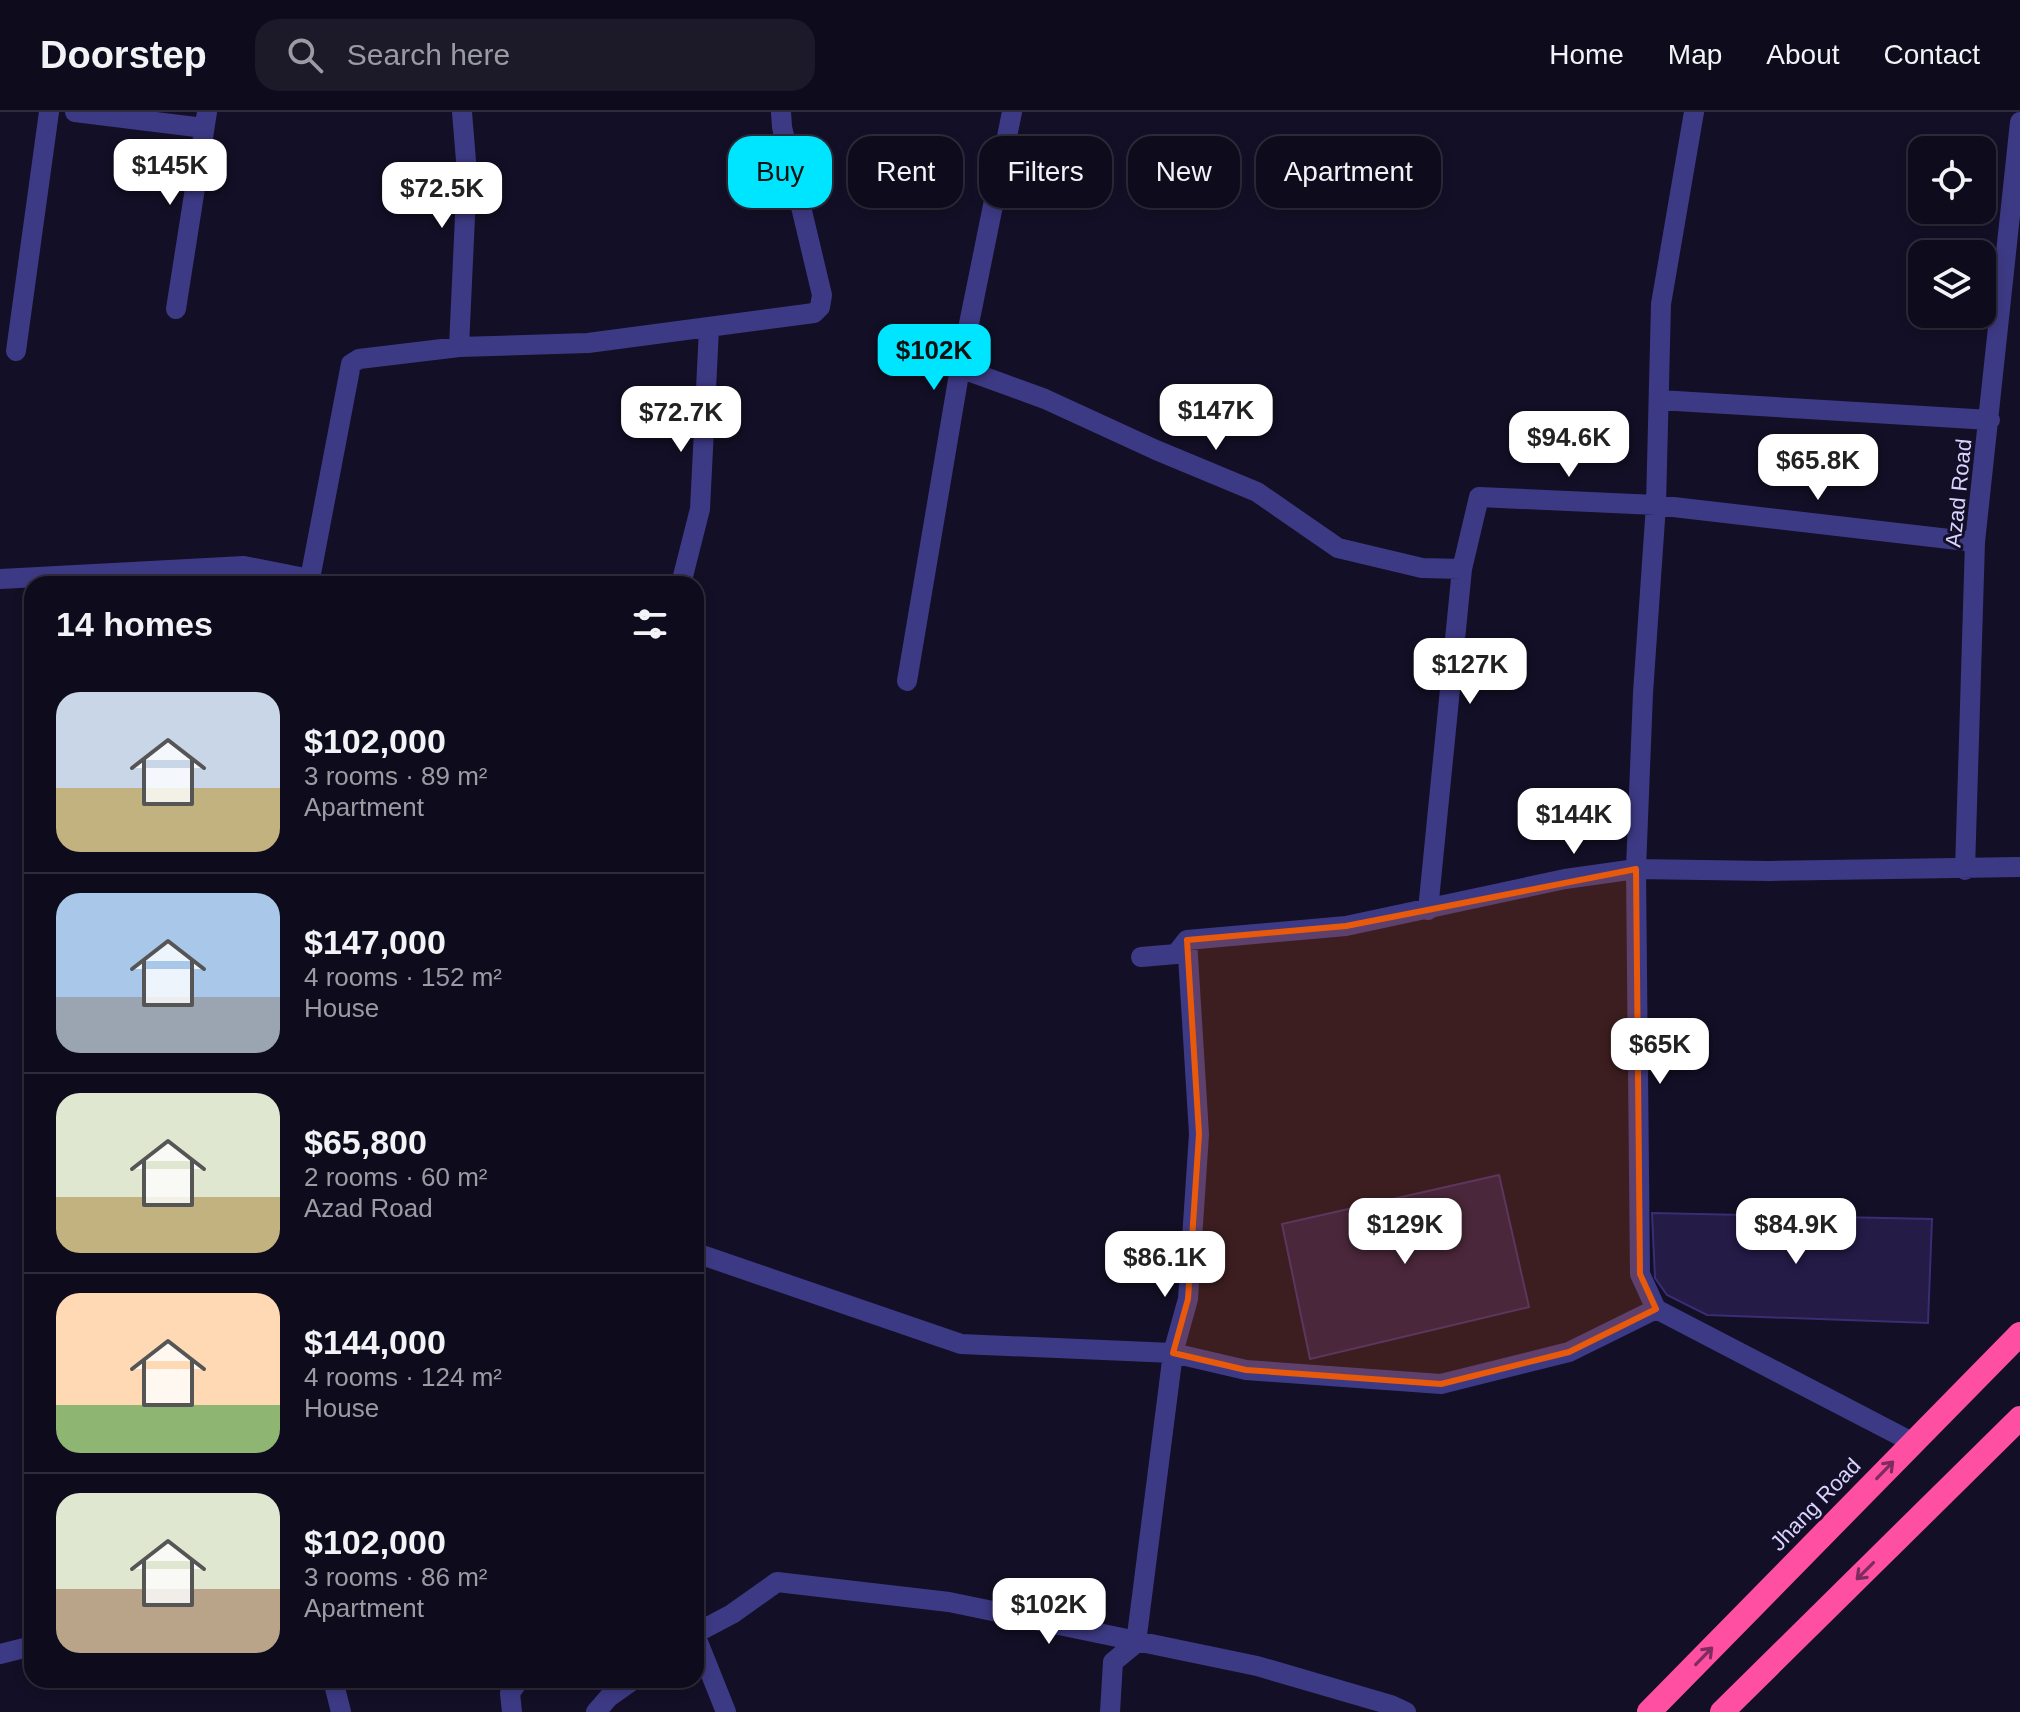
<!DOCTYPE html>
<meta charset="utf-8">
<style>
:root{--surface:#0e0b1c;--page:#1c1929;--text:#f1f3f6;--muted:#9b9ba3;--line:#2e2b3b;--accent:#00e5ff}
body{margin:0;font-family:Helvetica,sans-serif;background:var(--page);color:var(--text);height:100vh;display:flex;flex-direction:column;font-size:30px;white-space:nowrap}
*{box-sizing:border-box;margin:0}
p{font-size:26px;color:var(--muted)}
.icon{flex:none;width:44px;height:44px;fill:none;stroke:currentColor;stroke-width:2;stroke-linecap:round;stroke-linejoin:round}
.map{position:relative;flex:1;overflow:hidden}
.details{position:absolute;left:24px;top:464px;width:680px;height:1112px;display:flex;flex-direction:column;background:var(--surface);border-radius:24px;box-shadow:0 4px 12px #0003,0 0 0 2px var(--line)}
.details>*{flex:none}
.top-card{position:absolute;left:728px;top:24px;width:760px;height:72px;display:flex;gap:16px}
.controls{position:absolute;left:1908px;top:24px;display:grid;gap:16px}
.controls a{display:grid;place-items:center;width:88px;height:88px;border-radius:16px;background:var(--surface);box-shadow:0 4px 12px #0003,0 0 0 2px var(--line);font-size:40px}
.price{position:absolute;translate:-50% -68px;padding:0 18px;border-radius:16px;background:#fff;color:#222;font-size:26px;line-height:52px;filter:drop-shadow(0 2px 4px #0008)}
.price::after{content:'';position:absolute;left:50%;top:48px;width:24px;height:18px;margin-left:-12px;background:inherit;clip-path:polygon(0 0,100% 0,50% 100%)}
.price.on{background:var(--accent);color:#111}
ul{padding:0;list-style:none}
li{display:flex;align-items:center;gap:24px;height:200px;padding:0 32px}
li+li{border-top:2px solid var(--line)}
li span{display:grid;place-items:center;flex:none;width:224px;height:160px;border-radius:24px;color:#555}
li>.icon{margin-inline-start:auto}
span .icon{width:96px;height:96px;fill:#fffc;stroke-width:1}
li b{font-size:34px}
h2{display:flex;justify-content:space-between;align-items:center;height:96px;padding:0 32px;font-size:34px}
.tag{padding:0 28px;border-radius:24px;background:var(--surface);box-shadow:0 4px 12px #0003,0 0 0 2px var(--line);font-size:28px;line-height:72px}
.tag.on{background:var(--accent);color:#111}
header{display:flex;align-items:center;gap:48px;box-sizing:border-box;height:112px;padding:0 40px;background:var(--surface);border-bottom:2px solid var(--line)}
header strong{font-size:38px}
nav{display:flex;gap:44px;margin-inline-start:auto;font-size:28px}
.search{width:560px;height:72px;background:var(--page);display:flex;align-items:center;gap:20px;box-sizing:border-box;padding:0 28px;border-radius:24px;color:var(--muted);font-size:30px}
.map>svg:first-child{display:block}
</style>
<header>
<strong>Doorstep</strong>
<div class="search"><svg class="icon" aria-label="search" viewBox="0 0 24 24"><circle cx="10" cy="10" r="6"/><path d="M15 15l6 6"/></svg>Search here</div>
<nav><a>Home</a><a>Map</a><a>About</a><a>Contact</a></nav>
</header>
<div class="map">
<svg width="2020" height="1600" viewBox="0 0 2020 1600">
<rect width="100%" height="100%" fill="#130f26"/>
<!-- building -->
<path fill="#241b47" stroke="#3b2d73" stroke-width="2" d="M1499 1063 1529 1195 1310 1247 1282 1112Z
M1652 1101 1932 1107 1928 1211 1707 1203 1667 1183 1655 1166Z"/>
<g fill="none" stroke-linecap="round" stroke-linejoin="round">
<!-- minor -->
<path stroke="#3d3a85" stroke-width="20" d="M75 0 204 16
M176 197 207 0
M459 235 467 61 462 0
M16 239 49 0
M960 256 1045 287 1156 338 1257 380 1338 436 1422 456 1462 457
M1659 288 1990 308
M0 467 244 454 310 467
M309 472 351 252 359 247 459 235 588 231 814 201 820 195 822 183 782 15 781 0
M681 472 700 397 709 217
M907 569 960 256 1012 0
M1965 758 1975 430 2020 10
M1428 798 1462 457 1479 385 1656 393 1975 430
M1141 845 1176 842 1187 828 1346 814 1565 767 1636 757 1769 759 2020 755
M696 1141 961 1232 1173 1241 1246 1258 1441 1272 1569 1240 1656 1197 1912 1330
M1656 1197 1640 1162 1636 757 1643 581 1656 393 1661 192 1694 0
M696 1521 732 1502 777 1470 949 1490 1257 1554 1391 1593 1406 1600
M696 1525 726 1600
M0 1542 32 1534
M333 1568 341 1600
M512 1600 510 1581 519 1568
M596 1600 609 1585 633 1568
M1110 1600 1113 1550 1136 1531 1173 1241 1188 1187 1199 1022 1187 828"/>
<!-- highway -->
<path stroke="#ff4fa3" stroke-width="24" d="M1649 1600 2020 1222
M1722 1600 2020 1306"/>
</g>
<!-- one-way arrows -->
<defs><path id="oneway-shaft" d="M-6 0H5M1.5-3L5.5 0L1.5 3" fill="none" stroke-width="1.6" stroke-linecap="round" stroke-linejoin="round" transform="scale(2)"/></defs>
<g stroke="#7d2c5e">
<use href="#oneway-shaft" transform="translate(1885 1358) rotate(-46)"/>
<use href="#oneway-shaft" transform="translate(1865 1459) rotate(135)"/>
<use href="#oneway-shaft" transform="translate(1704 1544) rotate(-46)"/>
</g>
<!-- marked area -->
<path fill="#e8590c" fill-opacity="0.2" stroke="#e8590c" stroke-width="6" stroke-linejoin="round" d="M1636 757 1640 1162 1656 1197 1569 1240 1441 1272 1246 1258 1173 1241 1188 1187 1199 1022 1187 828 1346 814Z"/>
<g text-anchor="middle" stroke-width="6" stroke-linejoin="round" paint-order="stroke">
<!-- street labels -->
<g font-size="22" fill="#d9d4ff" stroke="#130f26">
<text transform="translate(1958 381) rotate(-84)" y="8">Azad Road</text>
<text transform="translate(1815 1392) rotate(-46)" y="8">Jhang Road</text>
</g>
</g>
</svg>
<div class="controls">
<a><svg class="icon" aria-label="locate" viewBox="0 0 24 24"><circle cx="12" cy="12" r="6"/><path d="M12 2v4M12 18v4M2 12h4M18 12h4"/></svg></a>
<a><svg class="icon" aria-label="layers" viewBox="0 0 24 24"><path d="M12 4l9 5-9 5-9-5zM3 14l9 5 9-5"/></svg></a>
</div>
<b class="price" style="left:170px;top:95px">$145K</b>
<b class="price" style="left:442px;top:118px">$72.5K</b>
<b class="price on" style="left:934px;top:280px">$102K</b>
<b class="price" style="left:1216px;top:340px">$147K</b>
<b class="price" style="left:681px;top:342px">$72.7K</b>
<b class="price" style="left:1569px;top:367px">$94.6K</b>
<b class="price" style="left:1818px;top:390px">$65.8K</b>
<b class="price" style="left:1470px;top:594px">$127K</b>
<b class="price" style="left:1574px;top:744px">$144K</b>
<b class="price" style="left:1660px;top:974px">$65K</b>
<b class="price" style="left:1405px;top:1154px">$129K</b>
<b class="price" style="left:1796px;top:1154px">$84.9K</b>
<b class="price" style="left:1165px;top:1187px">$86.1K</b>
<b class="price" style="left:1049px;top:1534px">$102K</b>
<div class="top-card">
<a class="tag on">Buy</a>
<a class="tag">Rent</a>
<a class="tag">Filters</a>
<a class="tag">New</a>
<a class="tag">Apartment</a>
</div>
<section class="details">
<h2>14 homes<svg class="icon" aria-label="filters" viewBox="0 0 24 24"><path d="M4 7h16M4 17h16"/><circle cx="9" cy="7" r="2"/><circle cx="15" cy="17" r="2"/></svg></h2>
<ul>
<li><span style="background:linear-gradient(#c9d6e8 60%,#c2b280 0)"><svg class="icon" aria-label="home" viewBox="0 0 24 24"><path d="M3 11l9-7 9 7M6 9v11h12V9"/></svg></span><div><b>$102,000</b><p>3 rooms · 89 m²</p><p>Apartment</p></div></li>
<li><span style="background:linear-gradient(#a9c7e8 65%,#9aa5b1 0)"><svg class="icon" aria-label="home" viewBox="0 0 24 24"><path d="M3 11l9-7 9 7M6 9v11h12V9"/></svg></span><div><b>$147,000</b><p>4 rooms · 152 m²</p><p>House</p></div></li>
<li><span style="background:linear-gradient(#dfe7d0 65%,#c2b280 0)"><svg class="icon" aria-label="home" viewBox="0 0 24 24"><path d="M3 11l9-7 9 7M6 9v11h12V9"/></svg></span><div><b>$65,800</b><p>2 rooms · 60 m²</p><p>Azad Road</p></div></li>
<li><span style="background:linear-gradient(#ffd9b3 70%,#8fb573 0)"><svg class="icon" aria-label="home" viewBox="0 0 24 24"><path d="M3 11l9-7 9 7M6 9v11h12V9"/></svg></span><div><b>$144,000</b><p>4 rooms · 124 m²</p><p>House</p></div></li>
<li><span style="background:linear-gradient(#dfe7d0 60%,#b9a48a 0)"><svg class="icon" aria-label="home" viewBox="0 0 24 24"><path d="M3 11l9-7 9 7M6 9v11h12V9"/></svg></span><div><b>$102,000</b><p>3 rooms · 86 m²</p><p>Apartment</p></div></li>
</ul>
</section>
</div>
